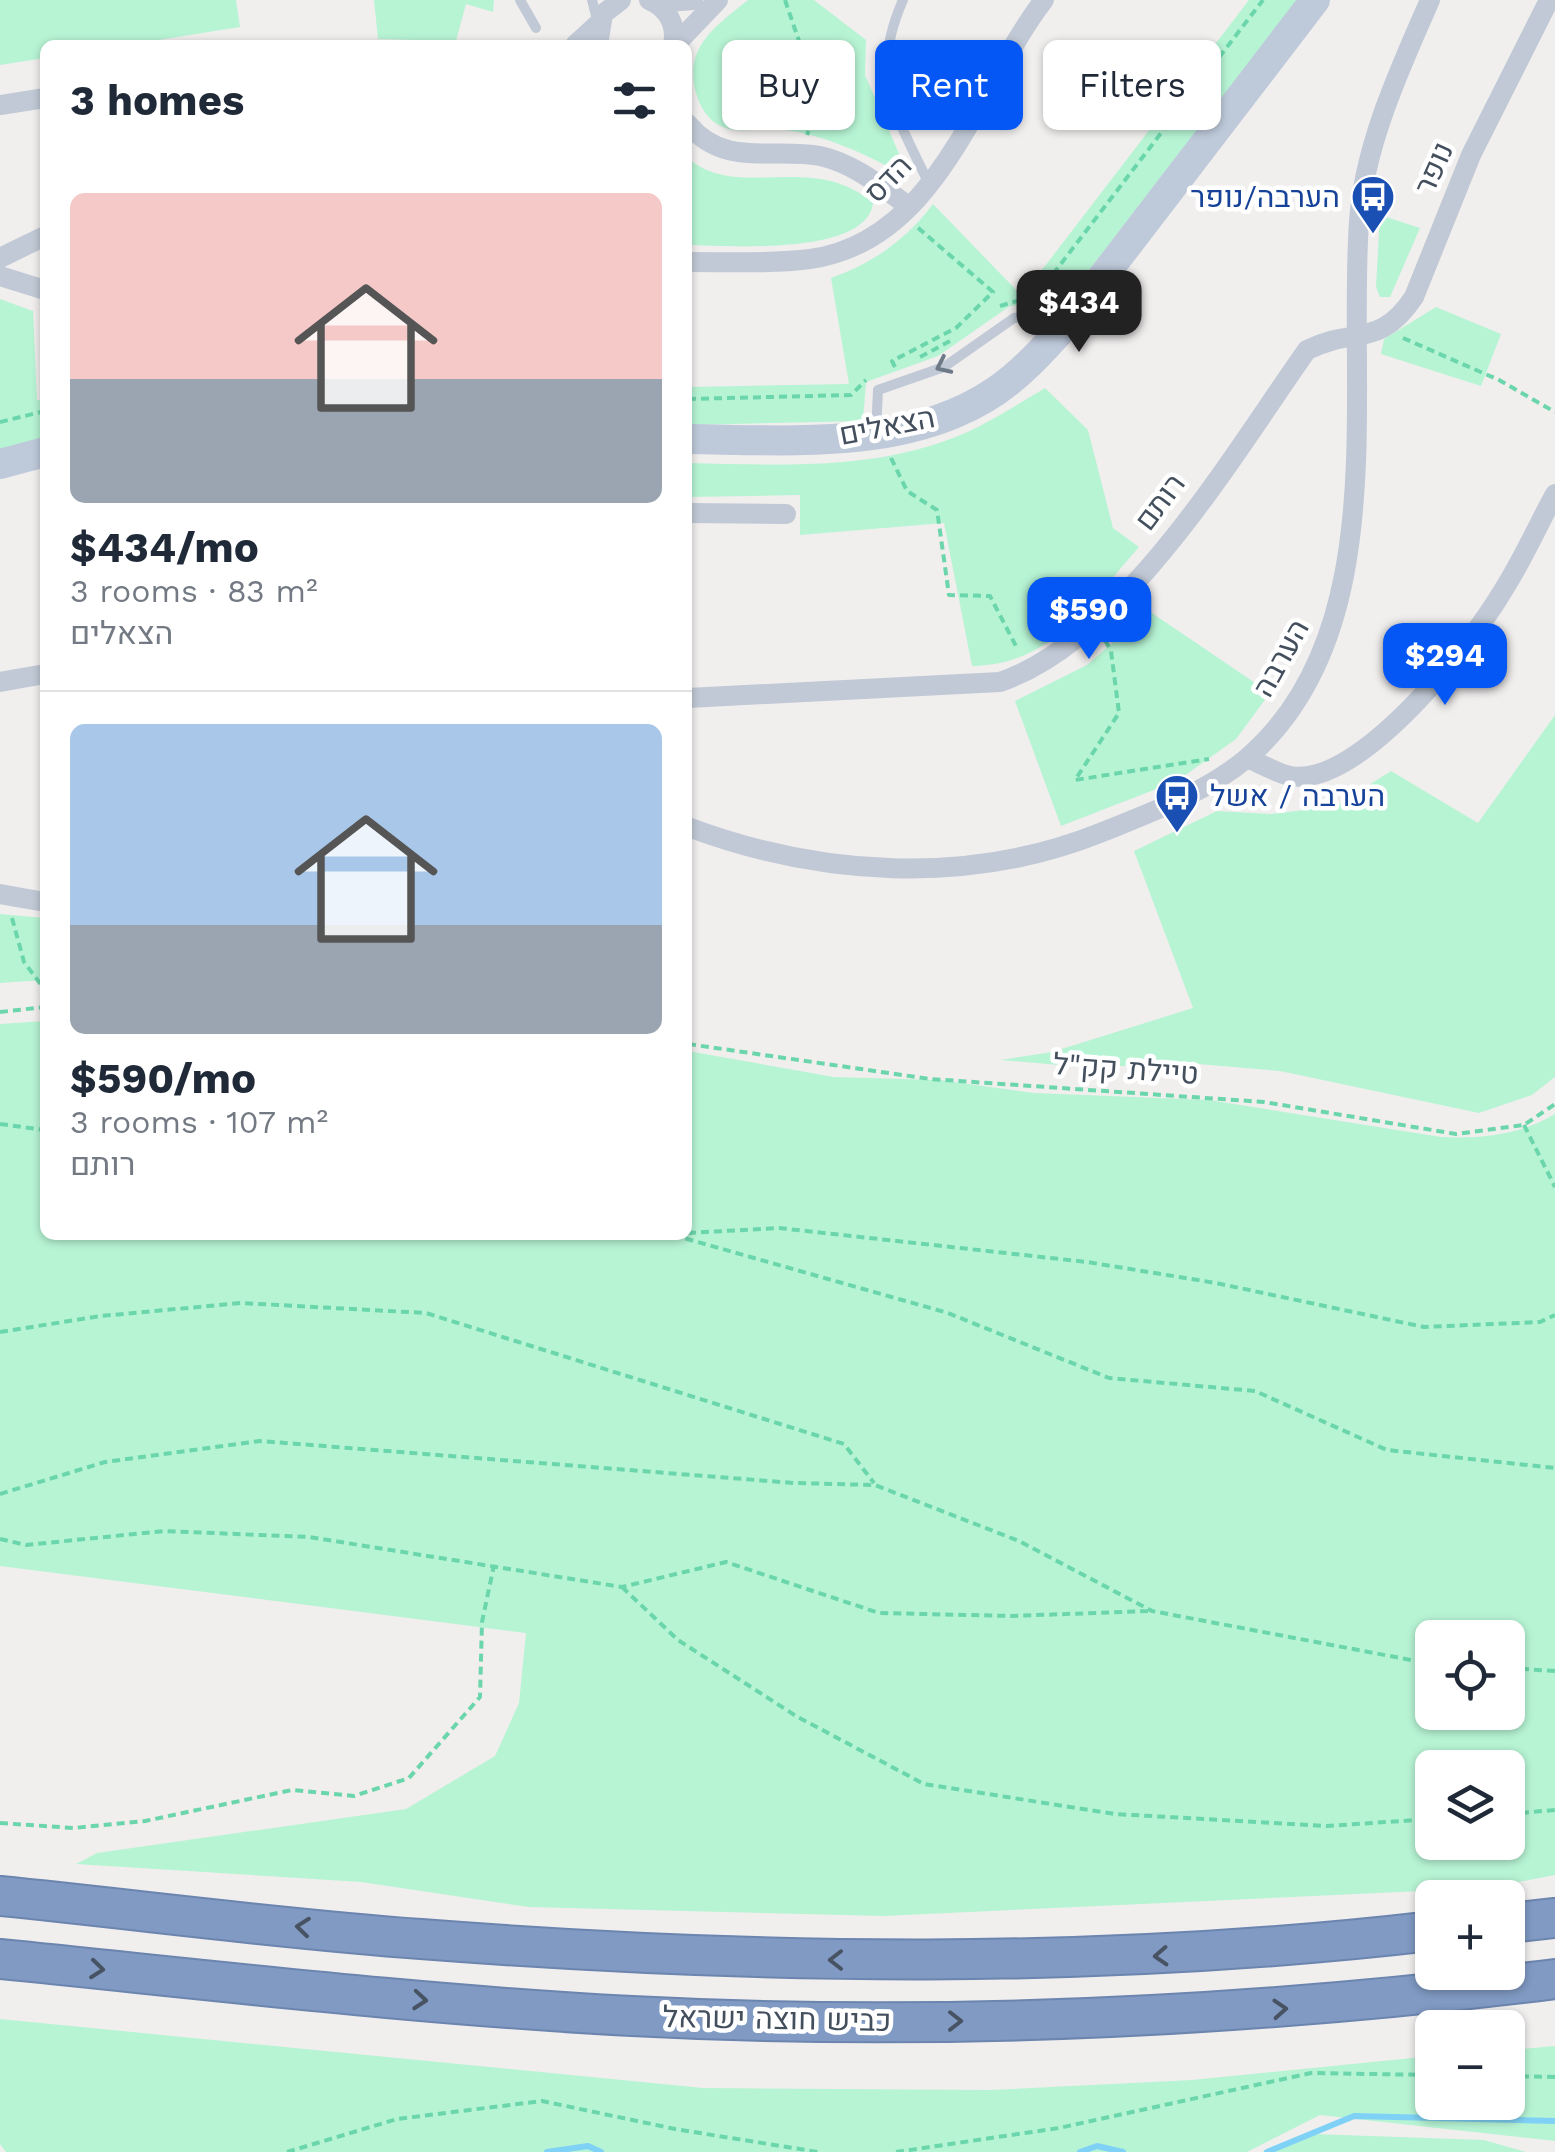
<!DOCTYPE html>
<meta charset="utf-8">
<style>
:root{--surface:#fff;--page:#f2f2f3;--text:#1f2937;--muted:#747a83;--line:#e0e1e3;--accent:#0456f5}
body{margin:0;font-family:"Work Sans",Heebo,sans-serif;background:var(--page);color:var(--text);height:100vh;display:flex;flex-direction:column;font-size:38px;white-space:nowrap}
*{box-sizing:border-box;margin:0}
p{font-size:32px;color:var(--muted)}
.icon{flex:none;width:55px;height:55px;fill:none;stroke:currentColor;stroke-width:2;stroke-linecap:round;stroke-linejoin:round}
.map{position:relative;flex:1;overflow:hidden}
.drawer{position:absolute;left:40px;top:40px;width:652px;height:1200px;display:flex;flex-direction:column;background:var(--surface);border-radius:15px;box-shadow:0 2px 8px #0004}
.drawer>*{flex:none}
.hud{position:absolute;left:722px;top:40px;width:682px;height:90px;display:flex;gap:20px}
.fabs{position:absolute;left:1415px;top:1620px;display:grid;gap:20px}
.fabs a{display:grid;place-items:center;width:110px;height:110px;border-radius:15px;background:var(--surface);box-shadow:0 2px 8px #0004;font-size:50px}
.price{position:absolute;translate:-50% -85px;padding:0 22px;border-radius:20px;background:var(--accent);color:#fff;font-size:32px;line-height:65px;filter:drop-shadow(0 2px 5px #0008)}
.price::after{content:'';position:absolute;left:50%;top:60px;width:30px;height:22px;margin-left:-15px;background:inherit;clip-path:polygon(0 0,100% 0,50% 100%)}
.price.selected{background:#222;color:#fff}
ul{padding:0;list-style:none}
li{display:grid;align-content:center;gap:20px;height:530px;padding:0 30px}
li+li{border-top:2px solid var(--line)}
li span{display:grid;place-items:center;height:310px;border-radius:15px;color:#555}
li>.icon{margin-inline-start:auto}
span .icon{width:180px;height:180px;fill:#fffc;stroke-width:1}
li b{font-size:42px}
h2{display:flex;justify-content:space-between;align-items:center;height:120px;padding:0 30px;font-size:42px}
.chip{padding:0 35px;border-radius:15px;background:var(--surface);box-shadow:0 2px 8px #0004;font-size:35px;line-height:90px}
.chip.selected{background:var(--accent);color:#fff}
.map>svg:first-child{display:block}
</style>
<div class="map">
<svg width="1555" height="2152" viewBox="0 0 1555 2152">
<rect width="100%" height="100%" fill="#f1eeee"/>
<!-- green -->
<path fill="#b7f4d4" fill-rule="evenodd" d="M0 0H236L240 27 127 45H45V58L0 65Z
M374 0H494L493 12 466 4 456 41 378 39Z
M748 0H814L866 40 865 75 900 156 899 166 893 169C856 150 819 133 777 129 760 128 739 134 723 127 708 121 700 107 696 93 683 47 716 26 748 0Z
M1249 0H1297L1050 321 1028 305 1010 306 938 356 866 382 863 421 688 425V387L849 384 831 278C872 264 907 239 933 204L1022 296Z
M688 158C738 202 812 150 873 203 867 256 727 246 688 245Z
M1380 215 1420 228 1390 297H1380L1376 287Z
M0 299 33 311 37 400H45V438L0 449Z
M1436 307 1501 334 1481 386 1381 354 1384 339Z
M1045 388 1088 430 1113 528 1139 547C1089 603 1053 665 972 666L944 523 800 535V495L688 497V463C785 465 887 472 978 427 1001 415 1023 401 1045 388Z
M1149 611 1270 693 1236 739 1177 781 1061 826 1015 701 1087 665Z
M1555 715V1077L1532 1095 1479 1113 1280 1071 1198 1064 1082 1067 1000 1060 1052 1052 1193 1008 1134 851 1217 811 1271 814 1336 806 1391 771 1478 823Z
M0 914 45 918V980L0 983Z
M45 1021V1235H688V1051L834 1077 939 1080 1034 1093 1209 1100 1441 1137C1480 1139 1521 1135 1555 1114V1875L1487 1888 884 1916 529 1907 361 1882 76 1864 97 1853 406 1809 495 1756 519 1703 526 1633 0 1566V1024ZM1432 1638H1508V1712H1432ZM1432 1768H1508V1842H1432Z
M0 2019 703 2088 991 2090 1192 2080 1432 2056V2102H1508V2050L1555 2046V2141L1320 2115 1247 2152H6L0 2144Z
M1313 2134 1484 2140 1526 2152H1262Z"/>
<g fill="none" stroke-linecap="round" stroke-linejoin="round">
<!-- stream -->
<path stroke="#7fd2f6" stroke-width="6" d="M547 2152 588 2146 601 2152
M1080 2152 1097 2146 1123 2152
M1267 2152 1354 2116 1555 2121"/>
<defs>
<path id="highway" d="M0 1896C140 1910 281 1929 421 1939 759 1965 1096 1970 1432 1931
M1508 1923 1555 1918
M0 1959C210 1980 421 2005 632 2016 940 2032 1249 2017 1555 1979"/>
</defs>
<!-- highway casing -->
<use href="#highway" stroke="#6b85af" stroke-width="42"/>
<!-- path -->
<path stroke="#6bd6ab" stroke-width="4" stroke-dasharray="8 5" stroke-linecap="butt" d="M785 0 801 47 812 52 819 103 807 135
M1000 306 1037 295 1263 0
M1403 338 1499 380 1555 412
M920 357 952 340
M895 367 892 361 956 328 993 292 917 227
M688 399 851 395 866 380
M0 422 45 411
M891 458 907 491 937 510 949 595 990 596 1018 650
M1105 640 1111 651 1119 713 1075 780 1209 759
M12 918 24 962 45 990
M0 1012 45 1007
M688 1044 930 1079 1264 1102 1456 1134 1524 1125 1555 1104
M0 1124 45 1130
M1524 1125 1555 1187
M688 1233 779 1228 1087 1262 1216 1283 1424 1327 1540 1322 1555 1315
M594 1235H660
M673 1235 948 1313 1109 1378 1255 1391 1387 1450 1555 1468
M0 1332 101 1316 241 1303 426 1313 844 1444 874 1483
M0 1494 105 1462 260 1441 794 1483 875 1485 1019 1541 1152 1611 1432 1664
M0 1539 26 1545 164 1531 309 1537 622 1587 726 1562 879 1613 1012 1616 1148 1611
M622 1587 678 1640 796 1716 924 1784 1115 1814 1327 1826 1432 1819
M1508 1668 1555 1671
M1508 1814 1555 1810
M0 1823 74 1828 145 1821 292 1790 354 1796 409 1778 480 1697 482 1622 494 1565
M1508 2076 1555 2077
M287 2152 397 2119 542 2101 675 2129 818 2152
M896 2152 1059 2128 1311 2073 1432 2075"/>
<!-- lane -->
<path stroke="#c0c9d5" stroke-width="10" d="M520 0 536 28
M592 0 598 23
M903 0C869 77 895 112 928 182
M876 432 878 390 944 367 1014 318 1025 317 1049 334"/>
<!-- street -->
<path stroke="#c0c9d5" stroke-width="20" d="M649 0C668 8 677 25 673 45
M656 3 693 0
M575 45 598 24
M598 45 603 14 621 0
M675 45 718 0
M0 105 45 98
M688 124C724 168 772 147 820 156 853 163 881 186 908 206
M0 258 45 236
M688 262C728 262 770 264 810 259 939 241 976 88 1044 0
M0 276 45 290
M688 513 786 514
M0 682 45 674
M688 698 1000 682C1125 639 1232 456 1307 350 1356 326 1379 349 1414 297L1471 155 1549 0
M1247 758C1260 763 1276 773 1290 776 1359 789 1473 642 1504 589 1523 559 1538 525 1555 494
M688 827C819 876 967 886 1100 833 1149 813 1206 793 1247 758 1393 633 1347 393 1359 222 1364 145 1400 69 1430 0
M0 894 45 902"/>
<!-- secondary -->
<path stroke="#bec9da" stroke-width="30" d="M688 439C789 440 908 451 996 391 1024 372 1046 346 1069 321L1315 0
M0 464 45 452"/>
<!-- highway -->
<use href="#highway" stroke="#809ac3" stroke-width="38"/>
</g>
<!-- one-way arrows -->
<defs><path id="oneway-chevron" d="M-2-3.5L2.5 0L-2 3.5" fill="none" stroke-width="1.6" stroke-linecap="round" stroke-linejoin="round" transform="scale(2.5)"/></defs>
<use stroke="#6f7a88" href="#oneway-chevron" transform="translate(943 366) rotate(155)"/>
<g stroke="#475363">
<use href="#oneway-chevron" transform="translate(303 1927) rotate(-174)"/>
<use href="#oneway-chevron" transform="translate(1161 1956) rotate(177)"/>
<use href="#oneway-chevron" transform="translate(836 1960) rotate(-180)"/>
<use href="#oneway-chevron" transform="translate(97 1969) rotate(6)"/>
<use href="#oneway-chevron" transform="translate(420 2000) rotate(5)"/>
<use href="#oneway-chevron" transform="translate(1280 2009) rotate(-4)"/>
<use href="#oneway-chevron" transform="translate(955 2021)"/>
</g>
<!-- icons -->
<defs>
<symbol id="bus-pin" viewBox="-11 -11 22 30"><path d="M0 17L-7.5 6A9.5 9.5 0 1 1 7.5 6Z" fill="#1a4fb4" stroke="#fff"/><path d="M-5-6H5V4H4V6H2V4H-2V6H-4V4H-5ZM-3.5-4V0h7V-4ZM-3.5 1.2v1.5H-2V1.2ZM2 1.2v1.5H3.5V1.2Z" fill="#fff"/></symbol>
</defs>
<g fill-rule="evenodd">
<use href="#bus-pin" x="1348" y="172" width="50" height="68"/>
<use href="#bus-pin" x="1152" y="771" width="50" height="68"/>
</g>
<g text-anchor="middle" stroke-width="9" stroke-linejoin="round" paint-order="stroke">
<!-- street labels -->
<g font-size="30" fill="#444f5e" stroke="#fff">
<text transform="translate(1434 168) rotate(-66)" y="10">נופר</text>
<text transform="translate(888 179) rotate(-46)" y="10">הדס</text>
<text transform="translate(887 426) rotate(-11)" y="10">הצאלים</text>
<text transform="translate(1160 502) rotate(-53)" y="10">רותם</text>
<text transform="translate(1281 658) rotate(-61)" y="10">הערבה</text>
<text transform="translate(1126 1069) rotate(4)" y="10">טיילת קק"ל</text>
<text transform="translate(777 2019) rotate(1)" y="10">כביש חוצה ישראל</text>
</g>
<!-- transit labels -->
<g font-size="30" fill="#164399" stroke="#fff" text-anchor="end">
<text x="1340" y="207">הערבה/נופר</text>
<text x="1210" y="806" text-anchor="start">הערבה / אשל</text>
</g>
</g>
</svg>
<div class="fabs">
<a><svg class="icon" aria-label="locate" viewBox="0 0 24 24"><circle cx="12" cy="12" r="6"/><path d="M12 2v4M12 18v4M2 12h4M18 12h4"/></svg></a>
<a><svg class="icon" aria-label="layers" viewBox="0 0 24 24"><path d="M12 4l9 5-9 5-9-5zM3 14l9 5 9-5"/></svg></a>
<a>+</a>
<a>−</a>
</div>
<b class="price selected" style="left:1079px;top:355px">$434</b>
<b class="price" style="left:1089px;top:662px">$590</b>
<b class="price" style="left:1445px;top:708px">$294</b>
<div class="hud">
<a class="chip">Buy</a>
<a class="chip selected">Rent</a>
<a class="chip">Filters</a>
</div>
<section class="drawer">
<h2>3 homes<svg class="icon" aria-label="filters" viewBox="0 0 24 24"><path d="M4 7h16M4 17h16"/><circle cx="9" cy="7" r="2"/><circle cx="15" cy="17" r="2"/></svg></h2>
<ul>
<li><span style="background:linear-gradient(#f6c9c9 60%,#9aa5b1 0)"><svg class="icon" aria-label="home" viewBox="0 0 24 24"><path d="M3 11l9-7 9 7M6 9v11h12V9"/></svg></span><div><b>$434/mo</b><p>3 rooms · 83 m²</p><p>הצאלים</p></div></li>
<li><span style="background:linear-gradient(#a9c7e8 65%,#9aa5b1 0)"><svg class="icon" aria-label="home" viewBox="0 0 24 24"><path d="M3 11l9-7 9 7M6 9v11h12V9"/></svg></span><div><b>$590/mo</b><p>3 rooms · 107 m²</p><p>רותם</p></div></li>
</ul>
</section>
</div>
